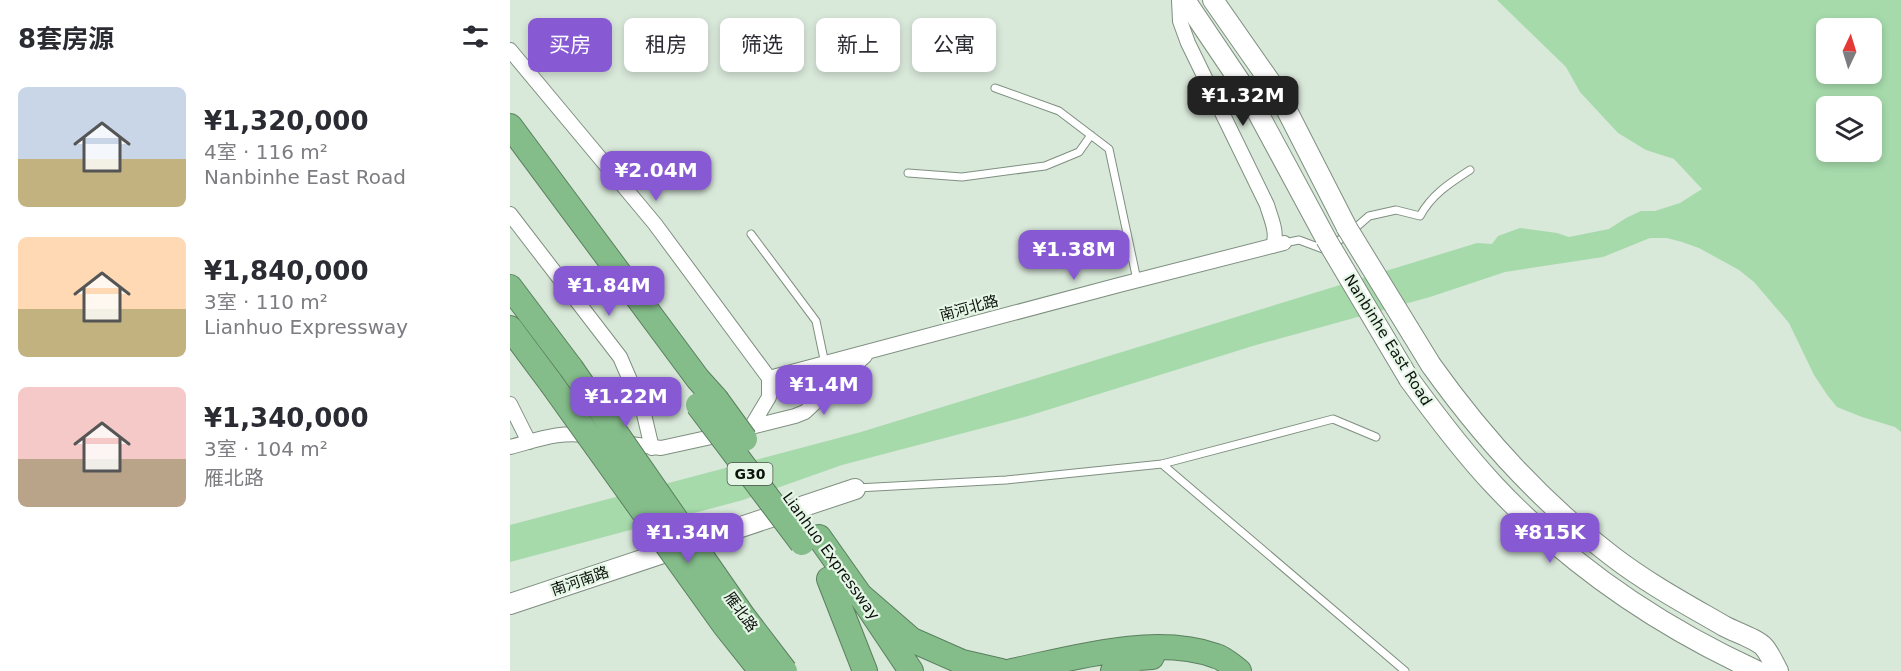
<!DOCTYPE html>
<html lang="zh">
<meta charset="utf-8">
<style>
:root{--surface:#fff;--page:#f2f2f3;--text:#2b2b33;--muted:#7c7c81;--accent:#875ad4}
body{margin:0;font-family:"DejaVu Sans","Noto Sans SC",sans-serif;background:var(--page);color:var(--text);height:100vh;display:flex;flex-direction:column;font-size:22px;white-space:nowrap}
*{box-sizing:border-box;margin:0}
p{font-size:20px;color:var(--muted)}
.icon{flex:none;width:33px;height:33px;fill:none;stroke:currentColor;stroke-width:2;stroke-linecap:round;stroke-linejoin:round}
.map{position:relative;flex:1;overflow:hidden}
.drawer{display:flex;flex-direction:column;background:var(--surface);width:510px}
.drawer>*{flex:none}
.top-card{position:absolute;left:18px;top:18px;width:570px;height:54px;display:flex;gap:12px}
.needle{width:39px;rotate:4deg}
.buttons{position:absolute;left:1306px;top:18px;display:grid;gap:12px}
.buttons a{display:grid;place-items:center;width:66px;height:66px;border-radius:9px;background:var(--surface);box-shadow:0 3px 9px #0003;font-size:30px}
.price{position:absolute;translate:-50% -51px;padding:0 14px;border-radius:12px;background:var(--accent);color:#fff;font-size:20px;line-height:39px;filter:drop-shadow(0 2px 3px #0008)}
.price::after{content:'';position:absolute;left:50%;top:36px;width:18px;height:14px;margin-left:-9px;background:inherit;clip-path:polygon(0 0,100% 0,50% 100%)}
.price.on{background:#222;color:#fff}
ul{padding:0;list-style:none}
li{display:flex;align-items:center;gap:18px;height:150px;padding:0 18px}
li span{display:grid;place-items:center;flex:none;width:168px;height:120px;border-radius:9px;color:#555}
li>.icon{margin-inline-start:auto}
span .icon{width:72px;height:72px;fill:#fffc;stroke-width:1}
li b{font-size:26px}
h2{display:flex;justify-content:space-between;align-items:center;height:72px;padding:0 18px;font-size:26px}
.pill{padding:0 21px;border-radius:9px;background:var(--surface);box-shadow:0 3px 9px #0003;font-size:21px;line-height:54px}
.pill.on{background:var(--accent);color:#fff}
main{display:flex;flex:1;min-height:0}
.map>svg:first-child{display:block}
</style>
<main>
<section class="drawer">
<h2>8套房源<svg class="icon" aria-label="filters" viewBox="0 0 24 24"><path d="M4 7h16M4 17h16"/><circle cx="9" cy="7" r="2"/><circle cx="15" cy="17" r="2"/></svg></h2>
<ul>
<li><span style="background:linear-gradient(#c9d6e8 60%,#c2b280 0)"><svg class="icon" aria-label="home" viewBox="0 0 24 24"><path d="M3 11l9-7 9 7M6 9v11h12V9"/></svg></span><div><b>¥1,320,000</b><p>4室 · 116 m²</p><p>Nanbinhe East Road</p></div></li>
<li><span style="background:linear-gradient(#ffd9b3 60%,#c2b280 0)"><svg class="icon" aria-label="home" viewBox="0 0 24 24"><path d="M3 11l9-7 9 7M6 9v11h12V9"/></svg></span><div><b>¥1,840,000</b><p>3室 · 110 m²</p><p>Lianhuo Expressway</p></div></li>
<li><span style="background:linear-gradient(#f6c9c9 60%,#b9a48a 0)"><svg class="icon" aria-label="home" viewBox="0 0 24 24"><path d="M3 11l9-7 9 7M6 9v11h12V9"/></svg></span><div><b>¥1,340,000</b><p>3室 · 104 m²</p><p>雁北路</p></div></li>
</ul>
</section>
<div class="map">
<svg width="1391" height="671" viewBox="0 0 1391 671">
<rect width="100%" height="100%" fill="#d8e8d9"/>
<!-- water -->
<path fill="#a6daab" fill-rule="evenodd" d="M987 0H1391V432L1385 427 1352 417 1327 407 1318 396 1304 375 1279 323 1244 282 1229 270 1189 248 1172 242 1157 238H1140L1093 257 995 272 920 297 746 345 518 416 332 465 233 500 0 562V525L351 432 967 243 982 244 988 236 1010 228 1047 233 1059 237 1099 229 1116 218 1131 211H1145L1170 203 1192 189 1164 159 1136 150 1108 133 1070 92 1056 67ZM1317 28H1362V74H1317ZM1317 106H1362V152H1317Z"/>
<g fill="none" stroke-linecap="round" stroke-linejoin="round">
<defs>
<path id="lane" d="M485 88 549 111 599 149 627 280
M398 173 452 177 535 166 569 152 581 135
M241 234 306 321 315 364
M774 243 789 240 813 249 835 237 859 216 886 210 910 216C922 194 940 183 960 170
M652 464 895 671
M347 488 496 480 652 464 823 419 866 437"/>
<path id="street" d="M669 0 670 21 678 43 757 205C761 219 768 232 763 246
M0 50 145 224 259 378
M0 214 110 357 133 410 142 448
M0 404 19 442
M241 427 259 397V378L609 285 774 243
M237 428 285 416 295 412 355 356
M113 443 151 448 215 434
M0 447C27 440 52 430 80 436"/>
<path id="secondary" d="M675 0 735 89 816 239
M703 0 768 93 837 228
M921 365C973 438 1031 502 1102 556 1137 583 1176 604 1214 626 1225 632 1247 639 1254 647 1260 654 1264 664 1268 671
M899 379C926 416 953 452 984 485 1058 564 1149 626 1247 671
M0 604 345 489"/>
<path id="highway" d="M0 126 188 379 206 399
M0 287 61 368
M0 328 41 383
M309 537 350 595 401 671
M319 579 355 671
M350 595 402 640 452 662 491 671
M502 671C564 658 645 634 706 656 714 658 722 666 729 671
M603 671 628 658 642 657"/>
</defs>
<!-- lane casing -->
<use href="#lane" stroke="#7f8f80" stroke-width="9"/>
<!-- street casing -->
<use href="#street" stroke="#7f8f80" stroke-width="16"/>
<!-- secondary casing -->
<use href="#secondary" stroke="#7f8f80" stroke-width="22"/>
<!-- highway casing -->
<use href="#highway" stroke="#5a805e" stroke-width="26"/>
<!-- lane -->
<use href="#lane" stroke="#fff" stroke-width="7"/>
<!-- street -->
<use href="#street" stroke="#fff" stroke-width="14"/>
<!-- secondary -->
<use href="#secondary" stroke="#fff" stroke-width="20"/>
<!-- highway -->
<use href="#highway" stroke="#84bc8a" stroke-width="24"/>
<defs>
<path id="secondary-bridge" d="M837 228 921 365
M816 239 899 379"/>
<path id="highway-bridge" d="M61 368 233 616 275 671
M41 383 215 626 251 671
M206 399 235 439
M188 405 292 543"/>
</defs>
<!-- secondary-bridge casing -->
<use href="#secondary-bridge" stroke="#7f8f80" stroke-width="22" stroke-linecap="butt"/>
<!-- highway-bridge casing -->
<use href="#highway-bridge" stroke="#5a805e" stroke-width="26" stroke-linecap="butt"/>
<!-- secondary-bridge -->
<use href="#secondary-bridge" stroke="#fff" stroke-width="20"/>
<!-- highway-bridge -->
<use href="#highway-bridge" stroke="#84bc8a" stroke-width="24"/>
</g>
<g text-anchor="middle" stroke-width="4.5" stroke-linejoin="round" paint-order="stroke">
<!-- shield labels -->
<rect fill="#e5f6e6" stroke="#4e564e" stroke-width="1.5" x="217.5" y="463" width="45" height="22" rx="4.5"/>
<g font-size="14" font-weight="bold" fill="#0d120d">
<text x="240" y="479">G30</text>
</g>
<!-- street labels -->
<g font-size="15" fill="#0d120d" stroke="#e5f6e6">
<text transform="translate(459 308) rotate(-15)" y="5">南河北路</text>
<text transform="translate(878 340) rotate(58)" y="5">Nanbinhe East Road</text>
<text transform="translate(321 556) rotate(54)" y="5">Lianhuo Expressway</text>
<text transform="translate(70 581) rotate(-19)" y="5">南河南路</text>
<text transform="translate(231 612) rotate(54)" y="5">雁北路</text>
</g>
</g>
</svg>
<div class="buttons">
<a><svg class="needle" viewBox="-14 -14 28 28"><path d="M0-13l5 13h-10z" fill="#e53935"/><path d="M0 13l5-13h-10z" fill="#7c7c81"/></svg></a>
<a><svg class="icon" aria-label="layers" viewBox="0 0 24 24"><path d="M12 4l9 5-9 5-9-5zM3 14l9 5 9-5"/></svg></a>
</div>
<b class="price on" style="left:733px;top:127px">¥1.32M</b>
<b class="price" style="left:146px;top:202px">¥2.04M</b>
<b class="price" style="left:564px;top:281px">¥1.38M</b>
<b class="price" style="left:99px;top:317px">¥1.84M</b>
<b class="price" style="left:314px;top:416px">¥1.4M</b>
<b class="price" style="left:116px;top:428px">¥1.22M</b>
<b class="price" style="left:178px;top:564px">¥1.34M</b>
<b class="price" style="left:1040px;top:564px">¥815K</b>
<div class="top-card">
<a class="pill on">买房</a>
<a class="pill">租房</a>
<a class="pill">筛选</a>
<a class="pill">新上</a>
<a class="pill">公寓</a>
</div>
</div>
</main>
